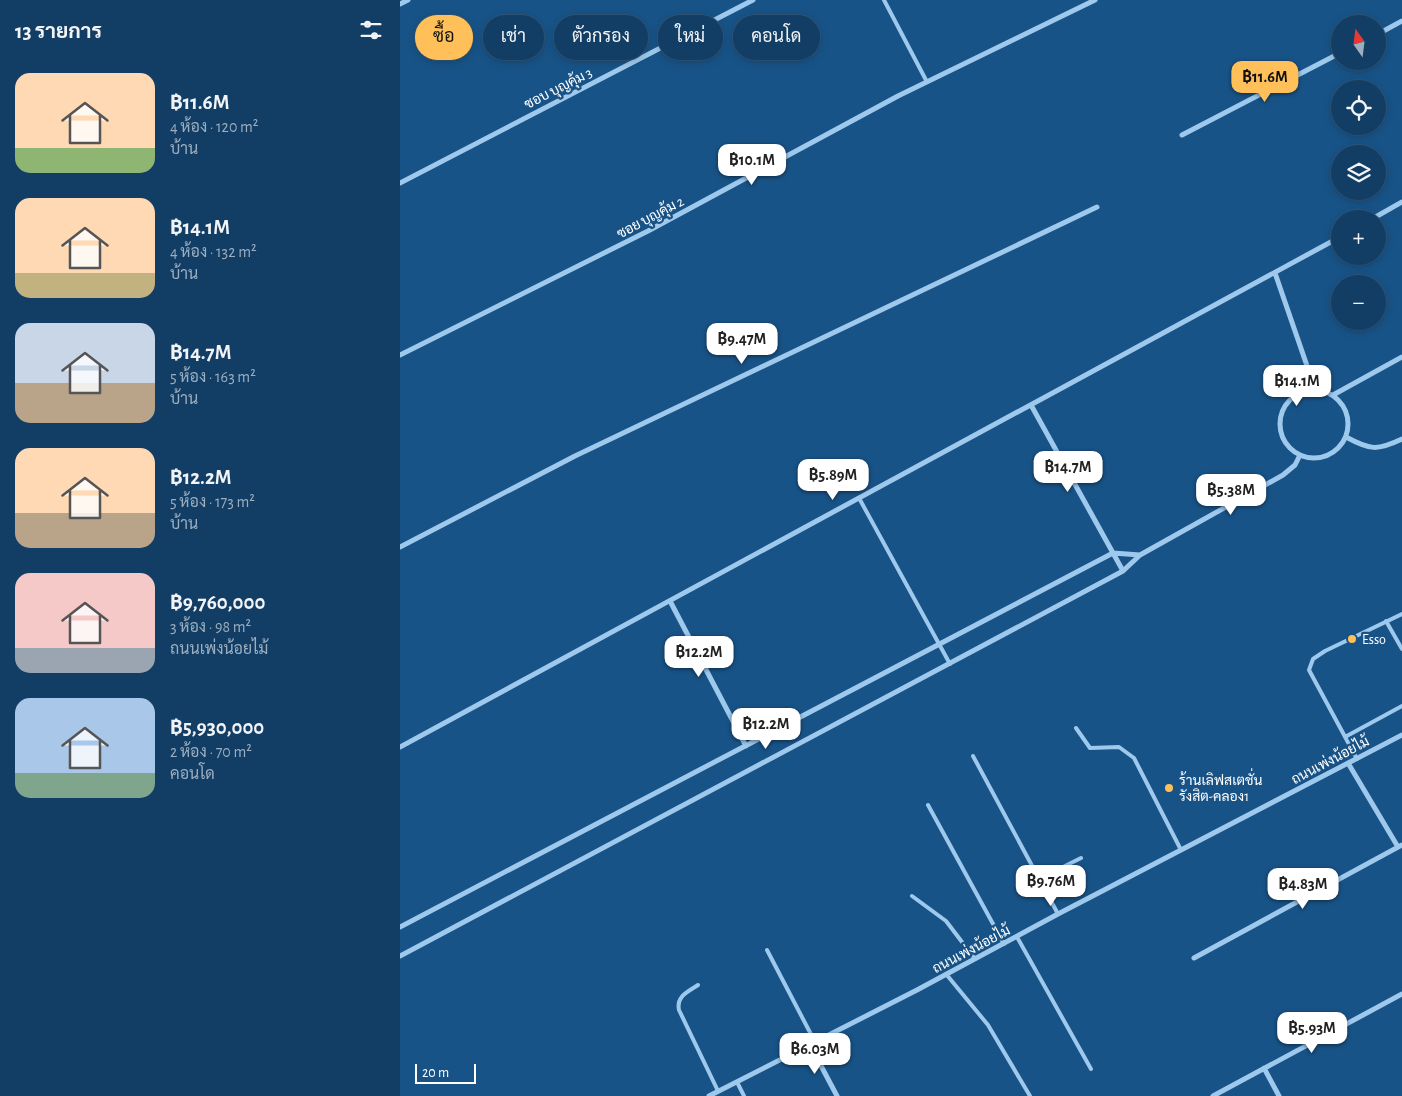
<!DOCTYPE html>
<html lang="th">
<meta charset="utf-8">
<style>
:root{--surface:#123e65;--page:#1b456b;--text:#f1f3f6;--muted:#9caebf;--line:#315779;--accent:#ffc05a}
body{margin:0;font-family:"Alegreya Sans",Sarabun,sans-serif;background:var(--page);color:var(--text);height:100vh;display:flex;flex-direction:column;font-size:19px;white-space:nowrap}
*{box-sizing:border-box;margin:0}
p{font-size:16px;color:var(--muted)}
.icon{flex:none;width:28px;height:28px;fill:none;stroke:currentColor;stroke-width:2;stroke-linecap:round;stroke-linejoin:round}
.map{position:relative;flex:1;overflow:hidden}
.details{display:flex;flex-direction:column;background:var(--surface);width:400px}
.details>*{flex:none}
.guide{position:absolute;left:15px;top:15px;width:475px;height:45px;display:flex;gap:10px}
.needle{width:32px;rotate:346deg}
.buttons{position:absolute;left:931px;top:15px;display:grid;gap:10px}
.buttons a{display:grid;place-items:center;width:55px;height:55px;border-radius:50%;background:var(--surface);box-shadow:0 2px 8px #0003,0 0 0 1px var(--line);font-size:25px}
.scale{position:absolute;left:15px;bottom:12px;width:61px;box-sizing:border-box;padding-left:5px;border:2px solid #fff;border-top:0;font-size:14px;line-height:18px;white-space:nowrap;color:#fff;-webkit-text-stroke:4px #185387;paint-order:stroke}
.price{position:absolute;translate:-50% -42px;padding:0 11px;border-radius:10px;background:#fff;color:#222;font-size:16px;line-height:32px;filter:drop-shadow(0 1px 2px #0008)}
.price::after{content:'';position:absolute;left:50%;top:30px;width:15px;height:11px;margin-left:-8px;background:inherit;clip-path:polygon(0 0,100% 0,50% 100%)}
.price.current{background:var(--accent);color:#111}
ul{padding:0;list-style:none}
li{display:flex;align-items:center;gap:15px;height:125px;padding:0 15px}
li span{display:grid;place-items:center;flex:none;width:140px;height:100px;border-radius:15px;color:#555}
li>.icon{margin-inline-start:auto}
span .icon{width:60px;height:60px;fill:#fffc;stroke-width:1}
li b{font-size:21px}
h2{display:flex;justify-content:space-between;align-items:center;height:60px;padding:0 15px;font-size:21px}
.pill{padding:0 18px;border-radius:22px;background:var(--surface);box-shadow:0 2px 8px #0003,0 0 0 1px var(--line);font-size:18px;line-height:45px}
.pill.current{background:var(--accent);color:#111}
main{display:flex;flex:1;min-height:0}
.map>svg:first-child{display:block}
</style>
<main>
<section class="details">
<h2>13 รายการ<svg class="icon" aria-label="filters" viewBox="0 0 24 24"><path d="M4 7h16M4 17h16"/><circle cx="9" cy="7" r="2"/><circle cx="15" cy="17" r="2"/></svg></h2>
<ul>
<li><span style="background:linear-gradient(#ffd9b3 75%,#8fb573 0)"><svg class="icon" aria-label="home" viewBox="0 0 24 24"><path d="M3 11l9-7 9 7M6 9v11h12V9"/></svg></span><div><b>฿11.6M</b><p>4 ห้อง · 120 m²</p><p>บ้าน</p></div></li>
<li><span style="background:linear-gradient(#ffd9b3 75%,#c2b280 0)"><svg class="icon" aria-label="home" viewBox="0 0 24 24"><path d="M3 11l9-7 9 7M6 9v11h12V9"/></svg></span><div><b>฿14.1M</b><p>4 ห้อง · 132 m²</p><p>บ้าน</p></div></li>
<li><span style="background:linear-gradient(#c9d6e8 60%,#b9a48a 0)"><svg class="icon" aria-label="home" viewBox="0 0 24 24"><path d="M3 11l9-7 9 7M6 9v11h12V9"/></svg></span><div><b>฿14.7M</b><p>5 ห้อง · 163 m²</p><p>บ้าน</p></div></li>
<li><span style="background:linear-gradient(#ffd9b3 65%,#b9a48a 0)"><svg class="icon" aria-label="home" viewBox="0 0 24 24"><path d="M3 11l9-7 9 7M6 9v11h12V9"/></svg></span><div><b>฿12.2M</b><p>5 ห้อง · 173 m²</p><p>บ้าน</p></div></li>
<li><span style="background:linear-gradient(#f6c9c9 75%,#9aa5b1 0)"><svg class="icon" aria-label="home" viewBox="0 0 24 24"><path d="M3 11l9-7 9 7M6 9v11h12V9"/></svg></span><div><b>฿9,760,000</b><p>3 ห้อง · 98 m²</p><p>ถนนเพ่งน้อยไม้</p></div></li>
<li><span style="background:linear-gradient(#a9c7e8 75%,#7fa58c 0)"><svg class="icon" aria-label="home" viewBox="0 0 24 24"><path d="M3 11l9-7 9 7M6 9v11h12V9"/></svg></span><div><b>฿5,930,000</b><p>2 ห้อง · 70 m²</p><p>คอนโด</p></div></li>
</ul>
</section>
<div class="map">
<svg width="1002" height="1096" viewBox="0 0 1002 1096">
<rect width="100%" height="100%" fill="#185387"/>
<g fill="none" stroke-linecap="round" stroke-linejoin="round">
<!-- lane -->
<path stroke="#9ec9ed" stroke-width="4" d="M484 0 527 82
M459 498 550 664
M986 621 1002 649
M676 728 690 748 719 747 734 758 781 850
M945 737 1002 706
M573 756 658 914
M957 759 909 670 913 659 925 651 1002 614
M528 805 604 944
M639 879 681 858
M512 896 546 921 575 959
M617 937 691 1069
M367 950 415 1042
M546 974 588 1025 630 1096
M298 985C288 992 276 996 279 1010L318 1091
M337 1082 344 1096"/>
<!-- street -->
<path stroke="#9ec9ed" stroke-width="5" d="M0 4 8 0
M978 34 1002 21
M782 135 940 53
M0 183 353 0
M972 219 1002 202
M875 273 915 389
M0 355 248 231 498 96 695 0
M880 424a34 34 0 1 1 68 0a34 34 0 1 1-68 0Z
M933 395 1002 357
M631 405 723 571
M946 437C970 450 977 451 1002 439
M0 547 175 456 697 207
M270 601 346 746
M0 747 940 237
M948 763 998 847
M0 927 713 553 740 555
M0 956 723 571 740 555 883 475 895 465 900 455
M794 958 1002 845
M410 1045 437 1096
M864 1068 879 1096
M309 1096 517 990 658 914 1002 735
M813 1096 1002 994"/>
</g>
<!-- markers -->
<g fill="#ffc05a" stroke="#185387" stroke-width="2">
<circle cx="952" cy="639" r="5"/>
<circle cx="769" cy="788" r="5"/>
</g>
<g text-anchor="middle" stroke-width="4.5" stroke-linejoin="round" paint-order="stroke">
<!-- street labels -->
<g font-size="14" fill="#fff" stroke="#185387">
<text transform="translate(158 88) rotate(-27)" y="5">ซอบ บุญคุ้ม 3</text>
<text transform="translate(250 217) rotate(-28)" y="5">ซอย บุญคุ้ม 2</text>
<text transform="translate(930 760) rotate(-28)" y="5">ถนนเพ่งน้อยไม้</text>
<text transform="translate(571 949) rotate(-28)" y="5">ถนนเพ่งน้อยไม้</text>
</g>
<!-- poi labels -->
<g font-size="14" fill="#fff" stroke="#185387" text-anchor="start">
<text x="962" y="644">Esso</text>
<text x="779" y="785">ร้านเลิฟสเตชั่น<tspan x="779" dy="16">รังสิต-คลอง1</tspan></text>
</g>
</g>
</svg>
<div class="buttons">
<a><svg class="needle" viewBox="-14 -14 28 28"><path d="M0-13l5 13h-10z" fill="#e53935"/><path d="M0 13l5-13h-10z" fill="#9caebf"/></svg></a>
<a><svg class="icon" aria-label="locate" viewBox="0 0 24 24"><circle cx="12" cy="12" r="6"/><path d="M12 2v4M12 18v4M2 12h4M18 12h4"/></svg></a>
<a><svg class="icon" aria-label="layers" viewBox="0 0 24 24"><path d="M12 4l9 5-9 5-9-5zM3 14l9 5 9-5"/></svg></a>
<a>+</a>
<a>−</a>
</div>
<div class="scale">20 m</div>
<b class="price current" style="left:865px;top:103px">฿11.6M</b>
<b class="price" style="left:352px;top:186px">฿10.1M</b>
<b class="price" style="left:342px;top:365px">฿9.47M</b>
<b class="price" style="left:897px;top:407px">฿14.1M</b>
<b class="price" style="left:668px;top:493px">฿14.7M</b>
<b class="price" style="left:433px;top:501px">฿5.89M</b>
<b class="price" style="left:831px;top:516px">฿5.38M</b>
<b class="price" style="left:299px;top:678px">฿12.2M</b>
<b class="price" style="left:366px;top:750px">฿12.2M</b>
<b class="price" style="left:651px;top:907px">฿9.76M</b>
<b class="price" style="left:903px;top:910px">฿4.83M</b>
<b class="price" style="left:912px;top:1054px">฿5.93M</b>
<b class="price" style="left:415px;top:1075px">฿6.03M</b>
<div class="guide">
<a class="pill current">ซื้อ</a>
<a class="pill">เช่า</a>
<a class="pill">ตัวกรอง</a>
<a class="pill">ใหม่</a>
<a class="pill">คอนโด</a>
</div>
</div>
</main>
